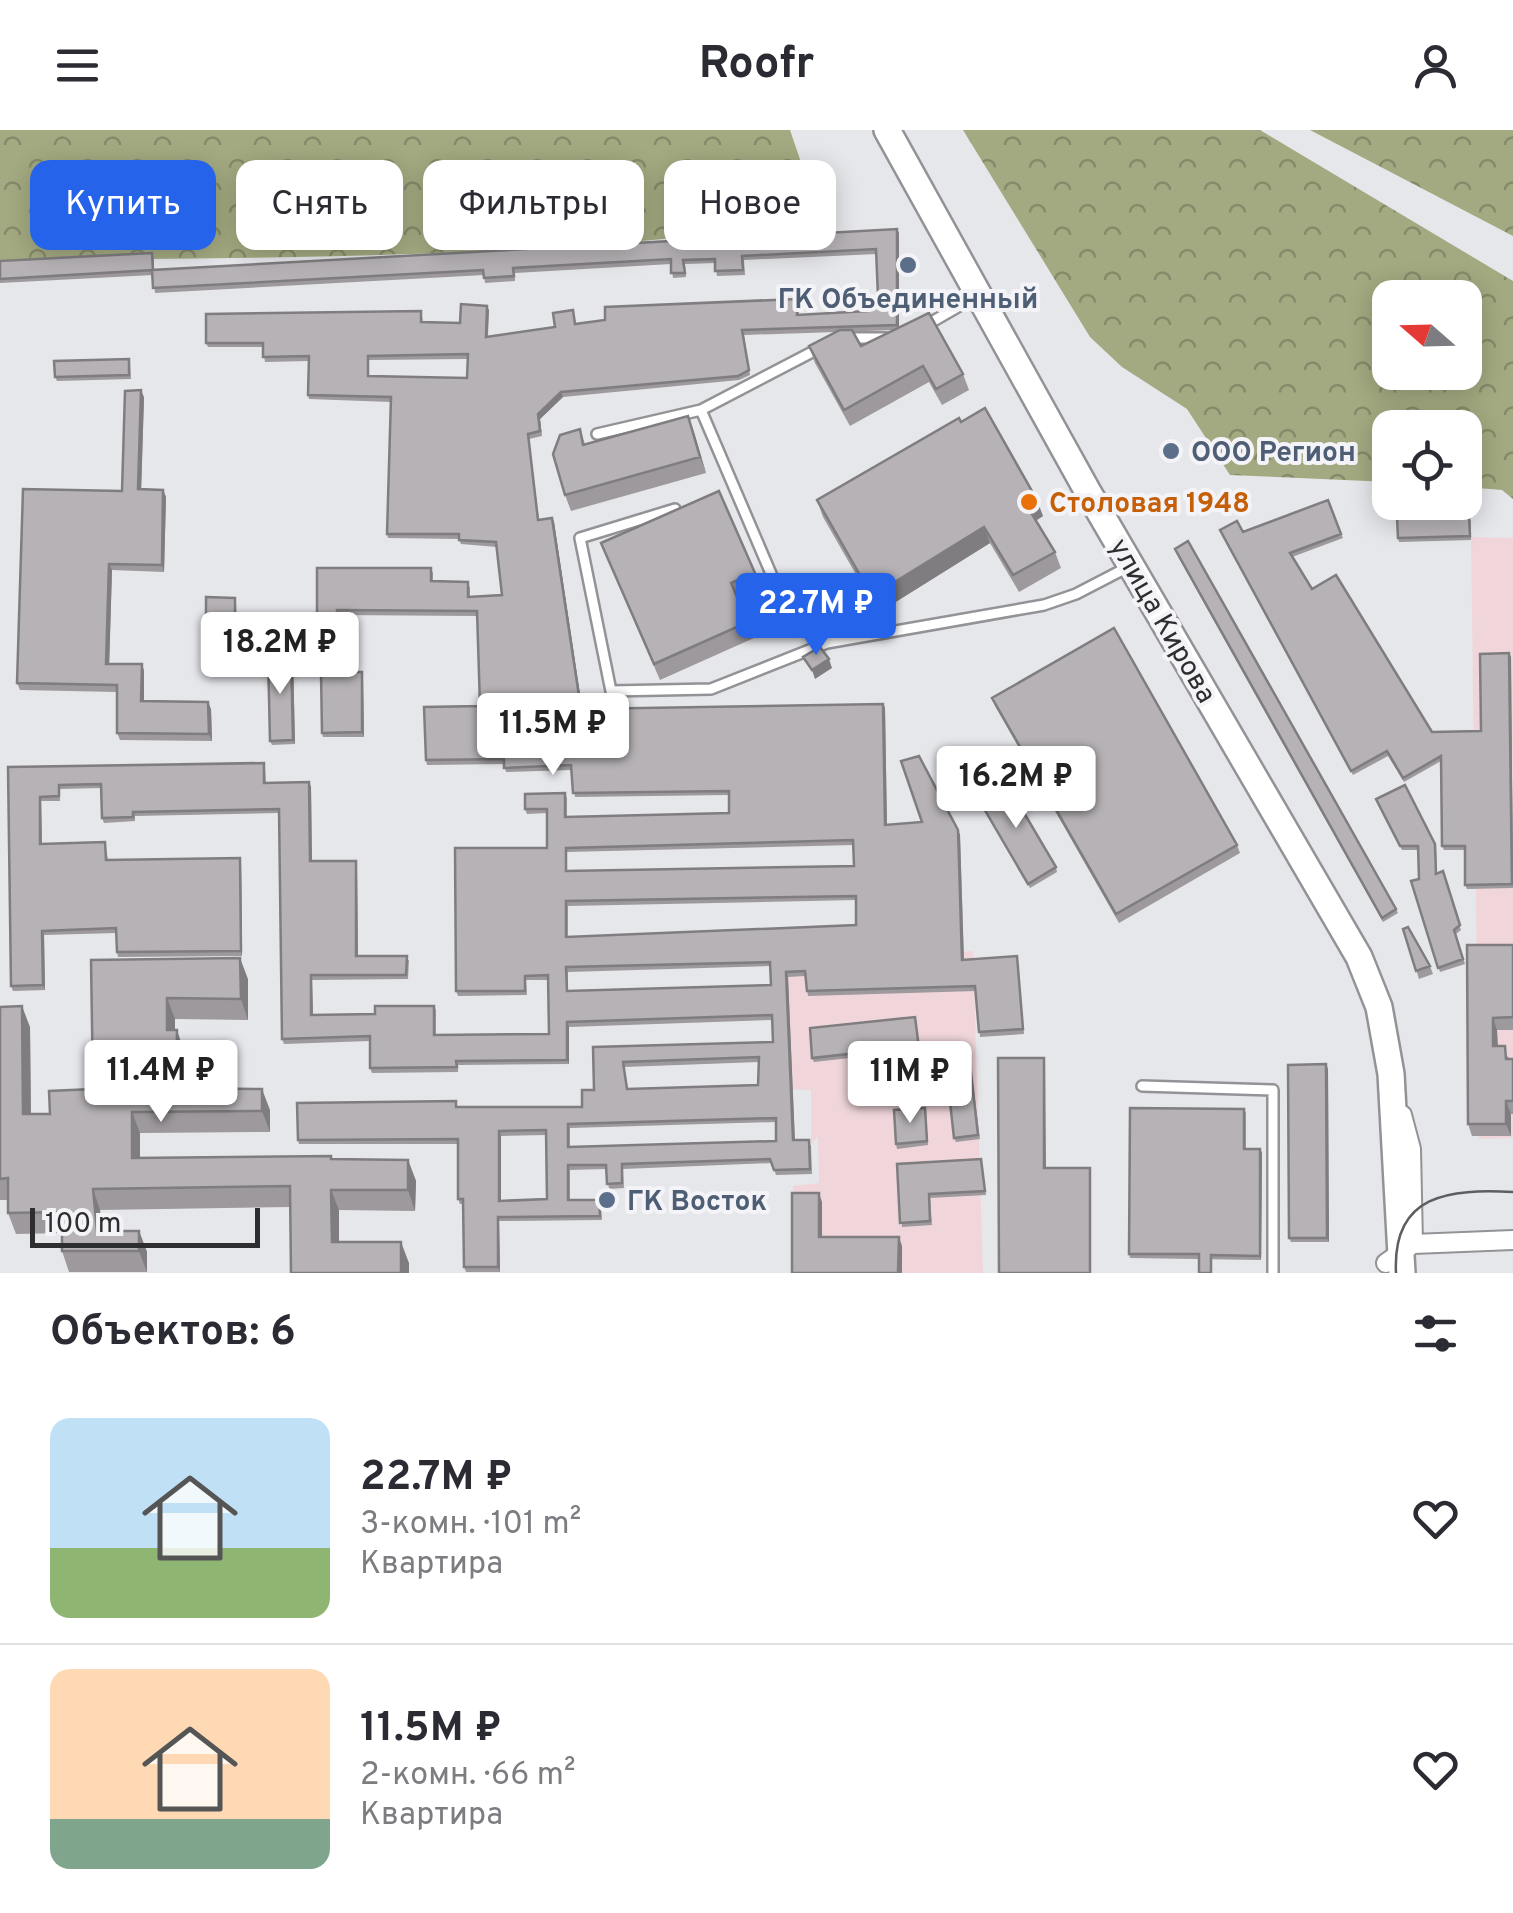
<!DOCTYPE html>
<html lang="ru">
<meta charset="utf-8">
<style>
:root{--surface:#fff;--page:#f7f7f7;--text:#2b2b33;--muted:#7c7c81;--line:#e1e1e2;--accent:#2563eb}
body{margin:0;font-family:Overpass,sans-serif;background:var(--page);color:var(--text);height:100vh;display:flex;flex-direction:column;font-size:38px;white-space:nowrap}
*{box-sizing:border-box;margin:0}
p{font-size:32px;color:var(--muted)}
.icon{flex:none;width:55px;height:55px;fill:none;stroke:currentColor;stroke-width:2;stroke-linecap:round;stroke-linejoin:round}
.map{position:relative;height:1143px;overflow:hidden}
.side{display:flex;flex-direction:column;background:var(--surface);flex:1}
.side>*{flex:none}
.hud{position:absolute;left:30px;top:30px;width:1000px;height:90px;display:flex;gap:20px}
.needle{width:65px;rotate:290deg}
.tools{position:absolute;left:1372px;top:150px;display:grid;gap:20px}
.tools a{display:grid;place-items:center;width:110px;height:110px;border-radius:20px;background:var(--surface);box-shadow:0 5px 25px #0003;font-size:50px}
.scale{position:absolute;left:30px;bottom:25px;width:230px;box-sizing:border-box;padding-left:10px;border:5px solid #2e2e30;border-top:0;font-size:28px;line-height:35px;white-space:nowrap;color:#2e2e30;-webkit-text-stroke:8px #f4f4f8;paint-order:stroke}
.price{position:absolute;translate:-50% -85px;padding:0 22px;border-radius:10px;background:#fff;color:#222;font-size:32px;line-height:65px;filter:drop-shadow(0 2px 5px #0008)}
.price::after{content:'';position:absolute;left:50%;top:60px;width:30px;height:22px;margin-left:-15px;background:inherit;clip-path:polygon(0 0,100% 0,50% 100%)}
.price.current{background:var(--accent);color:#fff}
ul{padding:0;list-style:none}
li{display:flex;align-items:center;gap:30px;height:250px;padding:0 50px}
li+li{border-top:2px solid var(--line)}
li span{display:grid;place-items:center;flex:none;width:280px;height:200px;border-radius:20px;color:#555}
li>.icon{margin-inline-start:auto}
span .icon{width:120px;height:120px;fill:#fffc;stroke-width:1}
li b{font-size:42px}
h2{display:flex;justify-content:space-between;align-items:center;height:120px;padding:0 50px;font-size:42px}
.chip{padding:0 35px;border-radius:20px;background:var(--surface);box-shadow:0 5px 25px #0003;font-size:35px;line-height:90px}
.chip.current{background:var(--accent);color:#fff}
header{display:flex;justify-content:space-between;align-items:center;height:130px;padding:0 50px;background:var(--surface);font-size:45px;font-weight:700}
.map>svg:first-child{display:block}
</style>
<header><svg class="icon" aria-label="menu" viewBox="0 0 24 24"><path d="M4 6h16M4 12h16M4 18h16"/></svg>Roofr<svg class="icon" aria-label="person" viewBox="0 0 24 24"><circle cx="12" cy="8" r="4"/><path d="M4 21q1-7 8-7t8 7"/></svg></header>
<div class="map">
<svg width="1513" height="1143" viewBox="0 0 1513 1143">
<defs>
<pattern id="forest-crowns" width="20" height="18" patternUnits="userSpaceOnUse" patternTransform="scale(2.5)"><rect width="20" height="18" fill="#a3aa81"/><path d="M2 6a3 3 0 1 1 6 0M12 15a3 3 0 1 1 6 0" fill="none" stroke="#858b6a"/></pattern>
</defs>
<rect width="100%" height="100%" fill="#e6e7eb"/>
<!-- industrial -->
<path fill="#f0d6da" d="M1471 407 1513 408V1008L1479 1009Z
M973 821 983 1143H795L793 1056 819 1053 818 1006 811 1015V960L777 959 772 836Z"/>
<!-- forest -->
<path fill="url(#forest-crowns)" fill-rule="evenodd" d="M0 0H790L821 91C550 129 274 128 0 130Z
M963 0H1260L1513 151V369L1502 360 1465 357V298H1390V352L1230 345 1187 279 1122 237 1090 207ZM1390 168H1465V242H1390Z
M1310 0H1513V106Z"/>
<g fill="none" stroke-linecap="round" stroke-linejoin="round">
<defs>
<path id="lane" d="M923 197 975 167
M846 208H886
M701 280 818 219
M597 304 701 280 787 481
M675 379 580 408 611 561 711 559 827 513 1044 475 1076 464 1130 436
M1142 956 1273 960V1143"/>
<path id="street" d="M1402 985 1411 1019 1413 1114
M1386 1133 1413 1114 1513 1110"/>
<path id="secondary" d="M887 0 1088 362 1359 827 1379 877 1391 944 1402 1143"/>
</defs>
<!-- lane casing -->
<use href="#lane" stroke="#939397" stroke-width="14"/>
<!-- street casing -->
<use href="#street" stroke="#939397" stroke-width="22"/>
<!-- secondary casing -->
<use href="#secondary" stroke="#939397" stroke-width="30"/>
<!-- lane -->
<use href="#lane" stroke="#fff" stroke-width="9"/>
<!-- street -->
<use href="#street" stroke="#fff" stroke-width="18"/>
<!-- secondary -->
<use href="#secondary" stroke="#fff" stroke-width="25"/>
<!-- tram -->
<path stroke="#5e5e60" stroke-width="2.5" d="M1396 1143C1392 1063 1450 1059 1513 1062"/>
</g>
<!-- wall -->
<path fill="#9d999c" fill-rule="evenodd" d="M680 99 682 111 899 103V198L963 244 969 260 942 275 929 252 850 296 815 233 809 216 836 202 744 205 750 245 739 250 563 267 540 289 542 306 529 309 539 390 552 388 554 392 582 579 883 574 885 578 887 695 958 700 960 705 964 830 1017 826 1024 904 980 907 976 861 808 866 805 846 788 847 795 1010 811 1015 812 1044 776 1045 772 1033 623 1039 624 1058 609 1059 606 1039 570 1040V1070L601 1075 602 1090 499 1091 500 1142H466L464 1137 463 1074H460L458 1069V1014H299L298 1010 458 977H582L594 960 593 917 773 912 772 890 569 897V934L458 935V942L372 943 370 938V911L284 914 282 909 280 683 135 686V691L104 693 102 688V658L60 659V671H41L42 714 105 712 108 730 240 728 241 733 242 826 118 827 117 822 116 803 44 805 45 860 13 861 11 856 8 637 264 633 265 638 266 653 309 652 311 657 312 731H356L357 736 358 826 409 830 408 849 312 850 313 885 375 884 434 876 436 880V905L549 904 548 850H526L527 865 458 866 456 861 547 718V683L527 684 525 679 565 663 567 668V687L729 683V665L575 667 571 640 506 642 504 634 427 635 426 630 480 576 477 486 338 485 339 508H319L317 503V438L433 442V451L470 457V467L502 465 497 417 461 414 459 409 388 408 387 404 391 272 309 269 308 265 309 231 265 232 263 217H208L206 213 421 181 423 192 460 193 489 180 488 207 555 197 573 180 576 194 799 173V185L867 181 878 167 877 124 744 130 745 145 717 146 715 133 685 134 686 147 673 148 671 134 515 143V151L485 153 484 145 155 163 153 145 0 153V131L154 127V140L671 111ZM895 200 861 216 852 201H866ZM467 229V248L369 246V230ZM853 715 854 736 567 741V722ZM856 770V795L568 807V776ZM770 836 771 855 568 861V842ZM759 932 758 955 628 959 624 937ZM776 992V1011L570 1017V998ZM546 1005 547 1069 501 1071V1006Z
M130 233 131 249 57 251 55 247Z
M144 267 141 359 163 360 166 367 164 442 112 440 109 534H142L144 541V571L211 579 212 611 120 610 117 603V562L20 560 17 553 122 361Z
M688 286 706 343 571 381 565 365 580 299 585 314Z
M817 370 1043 386 1036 391 1055 422 1061 438 1019 462 990 413 878 483 823 387Z
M1471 390V410L1399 412 1398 408Z
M1243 402 1341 404 1343 408 1292 427 1312 459 1432 602 1481 601 1511 527 1513 758 1467 759 1465 755V720H1444L1442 716 1441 631 1404 652 1388 626 1353 645 1222 404Z
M601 413 755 443 761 459 738 469 754 508 660 550Z
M1176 423 1396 779 1398 783 1383 792Z
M235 468 236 472 237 531H208L206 527Z
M291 524 293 528 295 614 272 615 270 611Z
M362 542 363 546 364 607H323L322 603Z
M992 568 1237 715 1240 723 1119 793 995 576Z
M976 665 1056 737 1057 742 1030 758Z
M1378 674 1436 719 1437 743 1461 800 1456 804 1465 834 1440 842 1411 751 1419 749 1418 720H1402Z
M1403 799 1430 836 1433 844 1419 849Z
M1467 815H1513V900H1497L1498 916 1510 929H1513V984H1511V1006H1472L1468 994Z
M91 830 248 849V890L175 889V900L184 921V958L270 980V1002L140 1003V1028L408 1030 416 1051 415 1081 339 1080V1112L409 1133V1143H291L290 1077 100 1080 102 1101H139L147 1122V1142H69L62 1121V1103L16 1104 8 1083V1070H0V877L30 897 31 984H50L93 959Z
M915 887 920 922 899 923 901 945 880 947 876 925 814 932 812 928Z
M971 938 980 1009 956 1012 954 1008Z
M1328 939 1329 1112H1291L1289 1108Z
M1244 979 1246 983V1019H1260L1262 1023 1261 1130 1130 1128 1129 1124Z
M926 982 928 1015 897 1019 896 1014Z
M981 1029 986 1065 930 1068 932 1095 902 1097 897 1034Z"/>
<!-- shaded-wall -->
<path fill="#7f7d7f" d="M897 99 899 103V200L897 195Z
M487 176 489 180 487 212 486 207Z
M141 260 144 267 141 366 138 359Z
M561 262 563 267 540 289 542 306 538 284Z
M688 286 694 302 706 343 700 327Z
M163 360 166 367 164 442 162 435Z
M1037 370 1043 386 1033 392 1027 376Z
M552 388 554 392 583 584 581 579Z
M984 397 990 413 878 483 872 466Z
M109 434 112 440 109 541 106 534Z
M235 468 236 472 237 531 235 527Z
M1509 523 1511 527 1513 756 1512 754Z
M291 524 293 528 295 614 293 610Z
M829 529 832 538 815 549 812 540Z
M142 534 144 541V578L141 571Z
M362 542 363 546 364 607 362 602Z
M208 572 211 579 212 611 209 604Z
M883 574 885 578 887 700 885 695Z
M309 652 311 657 312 735 310 731Z
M40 667 41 671 42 719 40 714Z
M958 700 960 705 964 835 962 830Z
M240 728 241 733 242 826 241 821Z
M356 731 357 736 358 831 356 826Z
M42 801 44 805 45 860 43 855Z
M240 828 248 849V890L241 869Z
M786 842 788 847 795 1015 793 1010Z
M311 845 312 850 313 889 311 885Z
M167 868 175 889V921L167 900Z
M22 876 30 897 31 1005 23 984Z
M1493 888 1497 900 1498 929 1493 916Z
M567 892 569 897V934L567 930Z
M177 900 184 921V979L176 958Z
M1044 928 1045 932 1046 1042 1044 1038Z
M1326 934 1328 939 1329 1112 1327 1108Z
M262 959 270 980V1002L262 981Z
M1506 971 1511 984V1006L1506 994Z
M132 982 140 1003V1049L132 1028Z
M499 1001 501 1006V1075L499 1071Z
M1260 1019 1262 1023 1261 1130 1260 1126Z
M408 1030 416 1051 415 1081 408 1060Z
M1090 1038 1091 1042V1143H1090Z
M93 1059 100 1080 104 1122 97 1101Z
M331 1060 339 1080V1133L332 1112Z
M819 1063 822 1072V1116L819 1107Z
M498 1087 499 1091 500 1142 498 1137Z
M139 1101 147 1122V1142L139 1121Z
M899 1107 902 1116V1143H898Z
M401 1112 409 1133V1143H401Z"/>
<!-- building -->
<path fill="#b6b2b5" stroke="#7f7d7f" stroke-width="2.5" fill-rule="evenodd" d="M671 99H680L681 111 897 99V195L742 200 749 240 738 246 561 262 538 284 540 301 528 304 538 390 552 388 581 579 883 574 885 695 922 692 901 631 919 626 958 700 962 830 1017 826 1023 899 979 902 975 856 807 861 805 841 786 842 793 1010H809L810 1039 774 1040 770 1029 622 1034V1053L607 1054 606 1035H568V1070H599L600 1086 498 1087V1137H464L463 1069H458V1009L298 1010 297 973 456 971V977H582V960H594L593 917 773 912 772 885 567 892V930L456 931 457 937 370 938V906L282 909 279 679 133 682V687L102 688 101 654 59 655V666L40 667V714L105 712 106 730 240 728 241 821 117 822 116 798 42 801 43 855 11 856 8 637 264 633V653L309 652 310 731H356V826H407L406 845H311V885L375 884V876H434V905L549 904 548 845 525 846V861H456L455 718H547V679H525V664L565 663V687L729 683V661L573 663 571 635 504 638V629L426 630 424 577 480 576 477 481 337 480V503H317V438H431V451L468 452V467L502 465 496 412 459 410V404H387L391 267 308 265 309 226 263 227V213H206V184L421 181V192L460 193 461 174 487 176 486 207 555 197 553 183 573 180 575 194 605 190V177L797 169V185L867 181 866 167H878L876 119 742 126 743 140 715 141V129L683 130 685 143H671V129L513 138 514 146 484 148 483 140 153 158 152 140 671 111ZM468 224 467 248 368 246V226ZM853 710 854 736 566 741V718ZM856 766V795L566 807V771ZM770 832 771 855 567 861 566 837ZM759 927 758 955 627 959 623 932ZM776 988V1011L568 1017V994ZM546 1000 547 1069 499 1071V1001Z
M152 123 153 140 0 149V131Z
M929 183 963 244 936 259 923 236 844 280 809 216 840 200H852L861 216Z
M129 229V245L55 247 54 231Z
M141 260 138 359 163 360 162 435 109 434 106 534H142L141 571 208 572 209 604 117 603V555L17 553 23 359 122 361 125 261Z
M985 278 1037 370 1027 376 1055 422 1013 445 984 397 872 466 817 370 959 288 961 292Z
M688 286 700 327 565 365 553 324 560 305 580 299 583 315Z
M719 361 755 443 731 453 748 492 654 534 601 413Z
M1328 370 1341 404 1290 423 1312 459 1336 445 1432 602 1481 601 1480 524 1509 523 1512 754 1465 755V716H1442L1441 626 1403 648 1387 621 1351 641 1220 400 1237 391 1243 402Z
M1469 386 1470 406 1398 408 1397 387Z
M1188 411 1396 779 1382 788 1175 419Z
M206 467 235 468V527H206Z
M1114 498 1237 715 1116 784 992 568Z
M820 517 829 529 812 540 803 527Z
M268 524H291L293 610 270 611Z
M321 542H362V602L322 603Z
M1004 649 1056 737 1028 754 976 665Z
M1405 655 1435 714 1436 744 1443 741 1460 795 1454 800 1463 829 1438 838 1411 751 1419 749 1418 716H1400L1376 669Z
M1408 797 1430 836 1416 841 1403 799Z
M1467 815H1513V887L1493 888V916H1505L1506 929H1513V971H1506V994H1468Z
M240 828 241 869 167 868V900H177L176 958 262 959V981L132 982V1028L331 1026V1029L408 1030V1060H331L332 1112H401V1143H291L290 1056 93 1059 97 1101H139V1121H62V1082L8 1083V1048L0 1049V877L22 876 23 984H50L49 961 93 959 91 830Z
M915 887 919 918 898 919 900 941 878 943 875 921 812 928 810 898Z
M998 928H1044V1038H1090V1143H999Z
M970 934 978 1005 954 1008 946 936Z
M1326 934 1327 1108H1289L1288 935Z
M925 978 927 1011 896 1014 894 980Z
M1130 978 1244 979V1019H1260V1126L1211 1125V1143H1199V1124H1129Z
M981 1029 985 1061 929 1064 930 1091 900 1093 897 1034Z
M792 1063H819V1107H899L898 1143H792Z"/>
<!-- markers -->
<g fill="#5c6f8a" stroke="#f4f4f8" stroke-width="4">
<circle cx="908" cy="135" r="10"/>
<circle cx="1171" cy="321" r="10"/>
<circle cx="607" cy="1070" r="10"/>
</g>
<circle fill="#e8710a" stroke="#f4f4f8" stroke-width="4" cx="1029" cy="372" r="10"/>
<g text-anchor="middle" stroke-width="8" stroke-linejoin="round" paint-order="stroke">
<!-- service labels -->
<g font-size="28" font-weight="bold" fill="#4e5e75" stroke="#f4f4f8" text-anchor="start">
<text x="908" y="178" text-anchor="middle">ГК Объединенный</text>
<text x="1191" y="331">ООО Регион</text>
<text x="627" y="1080">ГК Восток</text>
</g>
<!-- food labels -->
<g font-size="28" font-weight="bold" fill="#c56008" stroke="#f4f4f8" text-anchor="start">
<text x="1049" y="382">Столовая 1948</text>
</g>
<!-- street labels -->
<g font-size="28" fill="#2e2e30" stroke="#f4f4f8">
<text transform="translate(1164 490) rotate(60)" y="10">улица Кирова</text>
</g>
</g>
</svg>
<div class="tools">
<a><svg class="needle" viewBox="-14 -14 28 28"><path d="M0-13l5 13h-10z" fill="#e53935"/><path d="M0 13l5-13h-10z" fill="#7c7c81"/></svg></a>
<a><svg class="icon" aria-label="locate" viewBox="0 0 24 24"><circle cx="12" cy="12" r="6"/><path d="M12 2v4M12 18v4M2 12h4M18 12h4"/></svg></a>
</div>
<div class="scale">100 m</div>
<b class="price current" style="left:816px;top:528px">22.7M ₽</b>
<b class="price" style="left:280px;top:567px">18.2M ₽</b>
<b class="price" style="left:553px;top:648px">11.5M ₽</b>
<b class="price" style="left:1016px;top:701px">16.2M ₽</b>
<b class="price" style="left:161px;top:995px">11.4M ₽</b>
<b class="price" style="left:910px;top:996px">11M ₽</b>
<div class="hud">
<a class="chip current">Купить</a>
<a class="chip">Снять</a>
<a class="chip">Фильтры</a>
<a class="chip">Новое</a>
</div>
</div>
<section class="side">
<h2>Объектов: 6<svg class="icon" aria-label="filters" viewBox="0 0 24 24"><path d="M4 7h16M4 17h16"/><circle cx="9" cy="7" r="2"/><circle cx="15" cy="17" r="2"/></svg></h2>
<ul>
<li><span style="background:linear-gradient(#bfe0f5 65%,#8fb573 0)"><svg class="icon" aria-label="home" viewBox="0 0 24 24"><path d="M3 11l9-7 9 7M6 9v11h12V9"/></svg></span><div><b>22.7M ₽</b><p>3-комн. · 101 m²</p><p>Квартира</p></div><svg class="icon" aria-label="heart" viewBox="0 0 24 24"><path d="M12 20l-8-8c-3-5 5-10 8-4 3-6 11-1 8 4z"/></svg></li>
<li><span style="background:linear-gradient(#ffd9b3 75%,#7fa58c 0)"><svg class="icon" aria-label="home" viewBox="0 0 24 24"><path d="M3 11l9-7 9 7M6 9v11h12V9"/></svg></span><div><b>11.5M ₽</b><p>2-комн. · 66 m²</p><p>Квартира</p></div><svg class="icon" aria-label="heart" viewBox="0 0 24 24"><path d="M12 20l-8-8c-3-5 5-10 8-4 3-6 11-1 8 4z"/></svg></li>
</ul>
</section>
